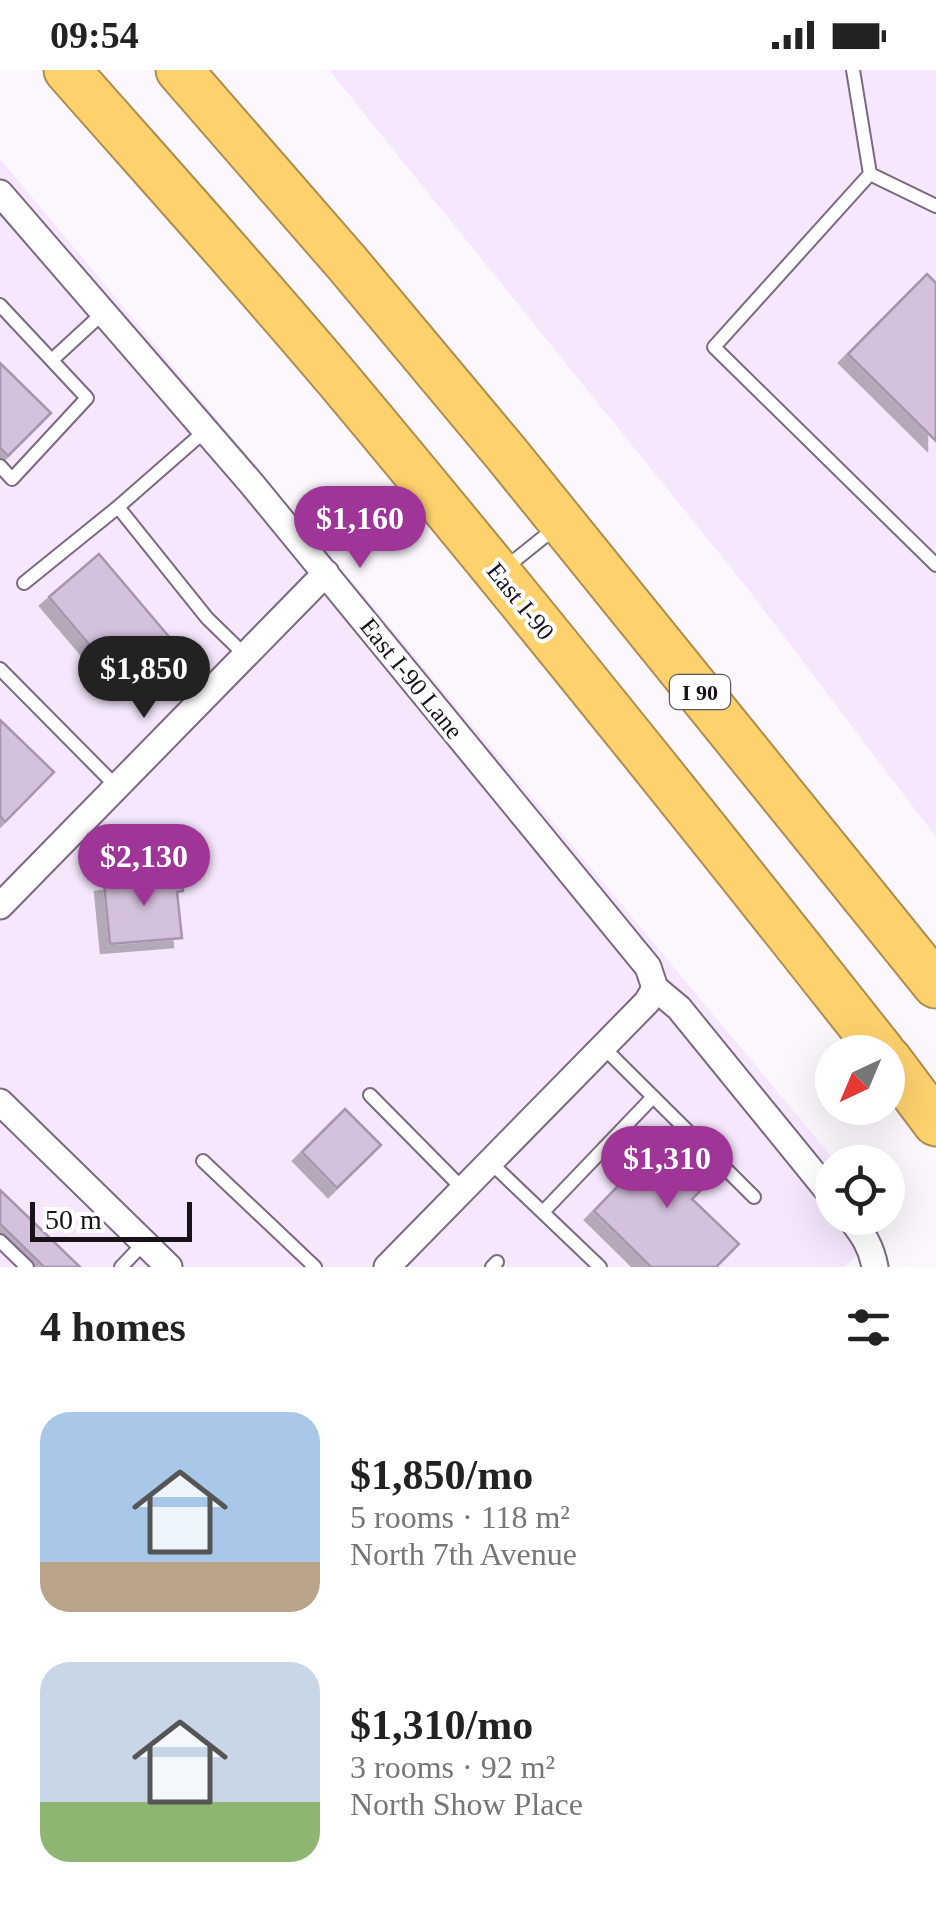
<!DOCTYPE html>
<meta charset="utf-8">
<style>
:root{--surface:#fff;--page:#f2f2f2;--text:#222;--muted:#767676;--accent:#9f3597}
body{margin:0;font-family:"Times New Roman",serif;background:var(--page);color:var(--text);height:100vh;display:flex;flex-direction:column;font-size:38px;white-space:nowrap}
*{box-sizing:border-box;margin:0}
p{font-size:32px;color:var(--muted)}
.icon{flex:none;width:55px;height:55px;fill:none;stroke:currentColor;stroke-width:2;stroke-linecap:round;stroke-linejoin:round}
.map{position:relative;height:1197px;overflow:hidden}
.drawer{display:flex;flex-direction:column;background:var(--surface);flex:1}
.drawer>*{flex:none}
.needle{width:65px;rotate:224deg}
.fabs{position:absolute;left:815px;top:965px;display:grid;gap:20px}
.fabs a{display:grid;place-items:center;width:90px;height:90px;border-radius:50%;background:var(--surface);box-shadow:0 10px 40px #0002;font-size:50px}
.scale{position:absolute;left:30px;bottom:25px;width:162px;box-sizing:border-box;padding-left:10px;border:5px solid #19121b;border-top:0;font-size:28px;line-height:35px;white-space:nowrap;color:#19121b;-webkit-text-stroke:8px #fff;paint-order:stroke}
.price{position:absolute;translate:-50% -85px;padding:0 22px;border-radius:35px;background:var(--accent);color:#fff;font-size:32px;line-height:65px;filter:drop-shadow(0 2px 5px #0008)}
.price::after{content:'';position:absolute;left:50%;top:60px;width:30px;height:22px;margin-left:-15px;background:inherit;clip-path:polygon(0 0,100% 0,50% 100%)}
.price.active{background:#222;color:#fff}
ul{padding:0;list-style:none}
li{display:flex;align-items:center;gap:30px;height:250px;padding:0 40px}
li span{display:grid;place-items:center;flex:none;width:280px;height:200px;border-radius:30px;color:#555}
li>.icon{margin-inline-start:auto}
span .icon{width:120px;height:120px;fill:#fffc;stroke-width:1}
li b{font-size:42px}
h2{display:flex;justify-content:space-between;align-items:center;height:120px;padding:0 40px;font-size:42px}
.status{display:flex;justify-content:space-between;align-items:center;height:70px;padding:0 50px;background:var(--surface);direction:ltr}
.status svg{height:28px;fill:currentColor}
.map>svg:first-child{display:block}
</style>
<div class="status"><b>09:54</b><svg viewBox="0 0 49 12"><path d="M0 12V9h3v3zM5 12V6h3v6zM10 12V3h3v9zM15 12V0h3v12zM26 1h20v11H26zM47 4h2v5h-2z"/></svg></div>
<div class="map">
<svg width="936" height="1197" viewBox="0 0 936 1197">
<defs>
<filter id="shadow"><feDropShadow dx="-9" dy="9" stdDeviation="0" flood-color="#0004"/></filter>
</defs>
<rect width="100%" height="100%" fill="#fbf7fd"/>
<!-- built -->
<path fill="#f6e7fc" d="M329 0H936V767L744 514Z
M0 89 836 1092H832V1148H882L887 1154 845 1197H0Z"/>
<!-- building -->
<path fill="#d4c1db" stroke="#a794ae" stroke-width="2.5" filter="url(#shadow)" d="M927 204 936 213V371L848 284Z
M0 293 51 343 8 386 0 378Z
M99 484 176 575 126 618 49 527Z
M0 650 54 702 5 752 0 746Z
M181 801 183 821 177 822 182 868 110 874 104 813 157 808 156 803Z
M345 1039 381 1075 337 1118 302 1082Z
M669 1063 714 1107 692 1129 739 1174 716 1197H651L594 1141Z
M0 1120 80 1197H44L0 1154Z"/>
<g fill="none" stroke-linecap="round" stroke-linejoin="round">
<defs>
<path id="lane" d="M853 0 870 104
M870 104 714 277 936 495
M870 104 936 136
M0 235 87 328 12 409 0 396
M53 289 104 242
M118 437 207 548 246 586
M504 499 555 458
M24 513 118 437 206 360
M0 599 117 717
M603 977 754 1127
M370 1025 463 1119
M203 1091 315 1197
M490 1092 600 1197
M543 1142 653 1027
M0 1171 27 1197
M121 1197 144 1173
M492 1197 497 1192"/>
<path id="street" d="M0 123 251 413 648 897 655 918
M0 836 326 503
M655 918 679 938 832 1126
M0 1032 169 1197
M850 1148C863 1164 871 1176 875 1197
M387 1197 647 932 655 918"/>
<path id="highway" d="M67 0C157 102 248 203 336 307 522 529 703 755 882 982
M179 0 347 193 505 382 936 915
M888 989 936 1053"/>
</defs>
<!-- lane casing -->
<use href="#lane" stroke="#7b6982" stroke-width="16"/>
<!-- street casing -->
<use href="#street" stroke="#7b6982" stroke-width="29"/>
<!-- highway casing -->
<use href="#highway" stroke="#ad8e50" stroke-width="49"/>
<!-- lane -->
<use href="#lane" stroke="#fff" stroke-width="12"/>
<!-- street -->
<use href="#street" stroke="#fff" stroke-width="25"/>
<!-- highway -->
<use href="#highway" stroke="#fdd16c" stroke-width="45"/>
</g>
<g text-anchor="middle" stroke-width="8" stroke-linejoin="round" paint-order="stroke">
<!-- shield labels -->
<rect fill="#fff" stroke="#5e595f" stroke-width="2.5" x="670" y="605" width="60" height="34" rx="8"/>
<g font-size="22" font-weight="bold" fill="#19121b">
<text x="700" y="630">I 90</text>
</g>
<!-- street labels -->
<g font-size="25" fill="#19121b" stroke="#fff">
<text transform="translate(521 531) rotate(51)" y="9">East I-90</text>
<text transform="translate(412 608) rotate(51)" y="9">East I-90 Lane</text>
</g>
</g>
</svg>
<div class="fabs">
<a><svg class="needle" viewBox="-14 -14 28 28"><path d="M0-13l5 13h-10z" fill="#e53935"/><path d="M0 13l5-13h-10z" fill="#767676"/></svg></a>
<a><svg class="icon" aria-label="locate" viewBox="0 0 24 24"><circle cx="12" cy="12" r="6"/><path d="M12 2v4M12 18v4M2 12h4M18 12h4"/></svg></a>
</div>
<div class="scale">50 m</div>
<b class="price" style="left:360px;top:501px">$1,160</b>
<b class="price active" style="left:144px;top:651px">$1,850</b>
<b class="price" style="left:144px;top:839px">$2,130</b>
<b class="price" style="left:667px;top:1141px">$1,310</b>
</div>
<section class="drawer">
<h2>4 homes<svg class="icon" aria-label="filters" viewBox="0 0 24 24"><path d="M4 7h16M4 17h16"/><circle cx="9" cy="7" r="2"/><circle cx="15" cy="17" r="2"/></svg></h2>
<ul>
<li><span style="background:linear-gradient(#a9c7e8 75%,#b9a48a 0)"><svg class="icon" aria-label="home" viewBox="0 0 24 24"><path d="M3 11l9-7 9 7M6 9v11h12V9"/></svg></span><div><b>$1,850/mo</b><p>5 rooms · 118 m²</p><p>North 7th Avenue</p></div></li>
<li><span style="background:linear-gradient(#c9d6e8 70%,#8fb573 0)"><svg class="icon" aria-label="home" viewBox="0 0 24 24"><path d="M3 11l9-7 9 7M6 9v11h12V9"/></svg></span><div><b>$1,310/mo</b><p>3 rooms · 92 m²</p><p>North Show Place</p></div></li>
</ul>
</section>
